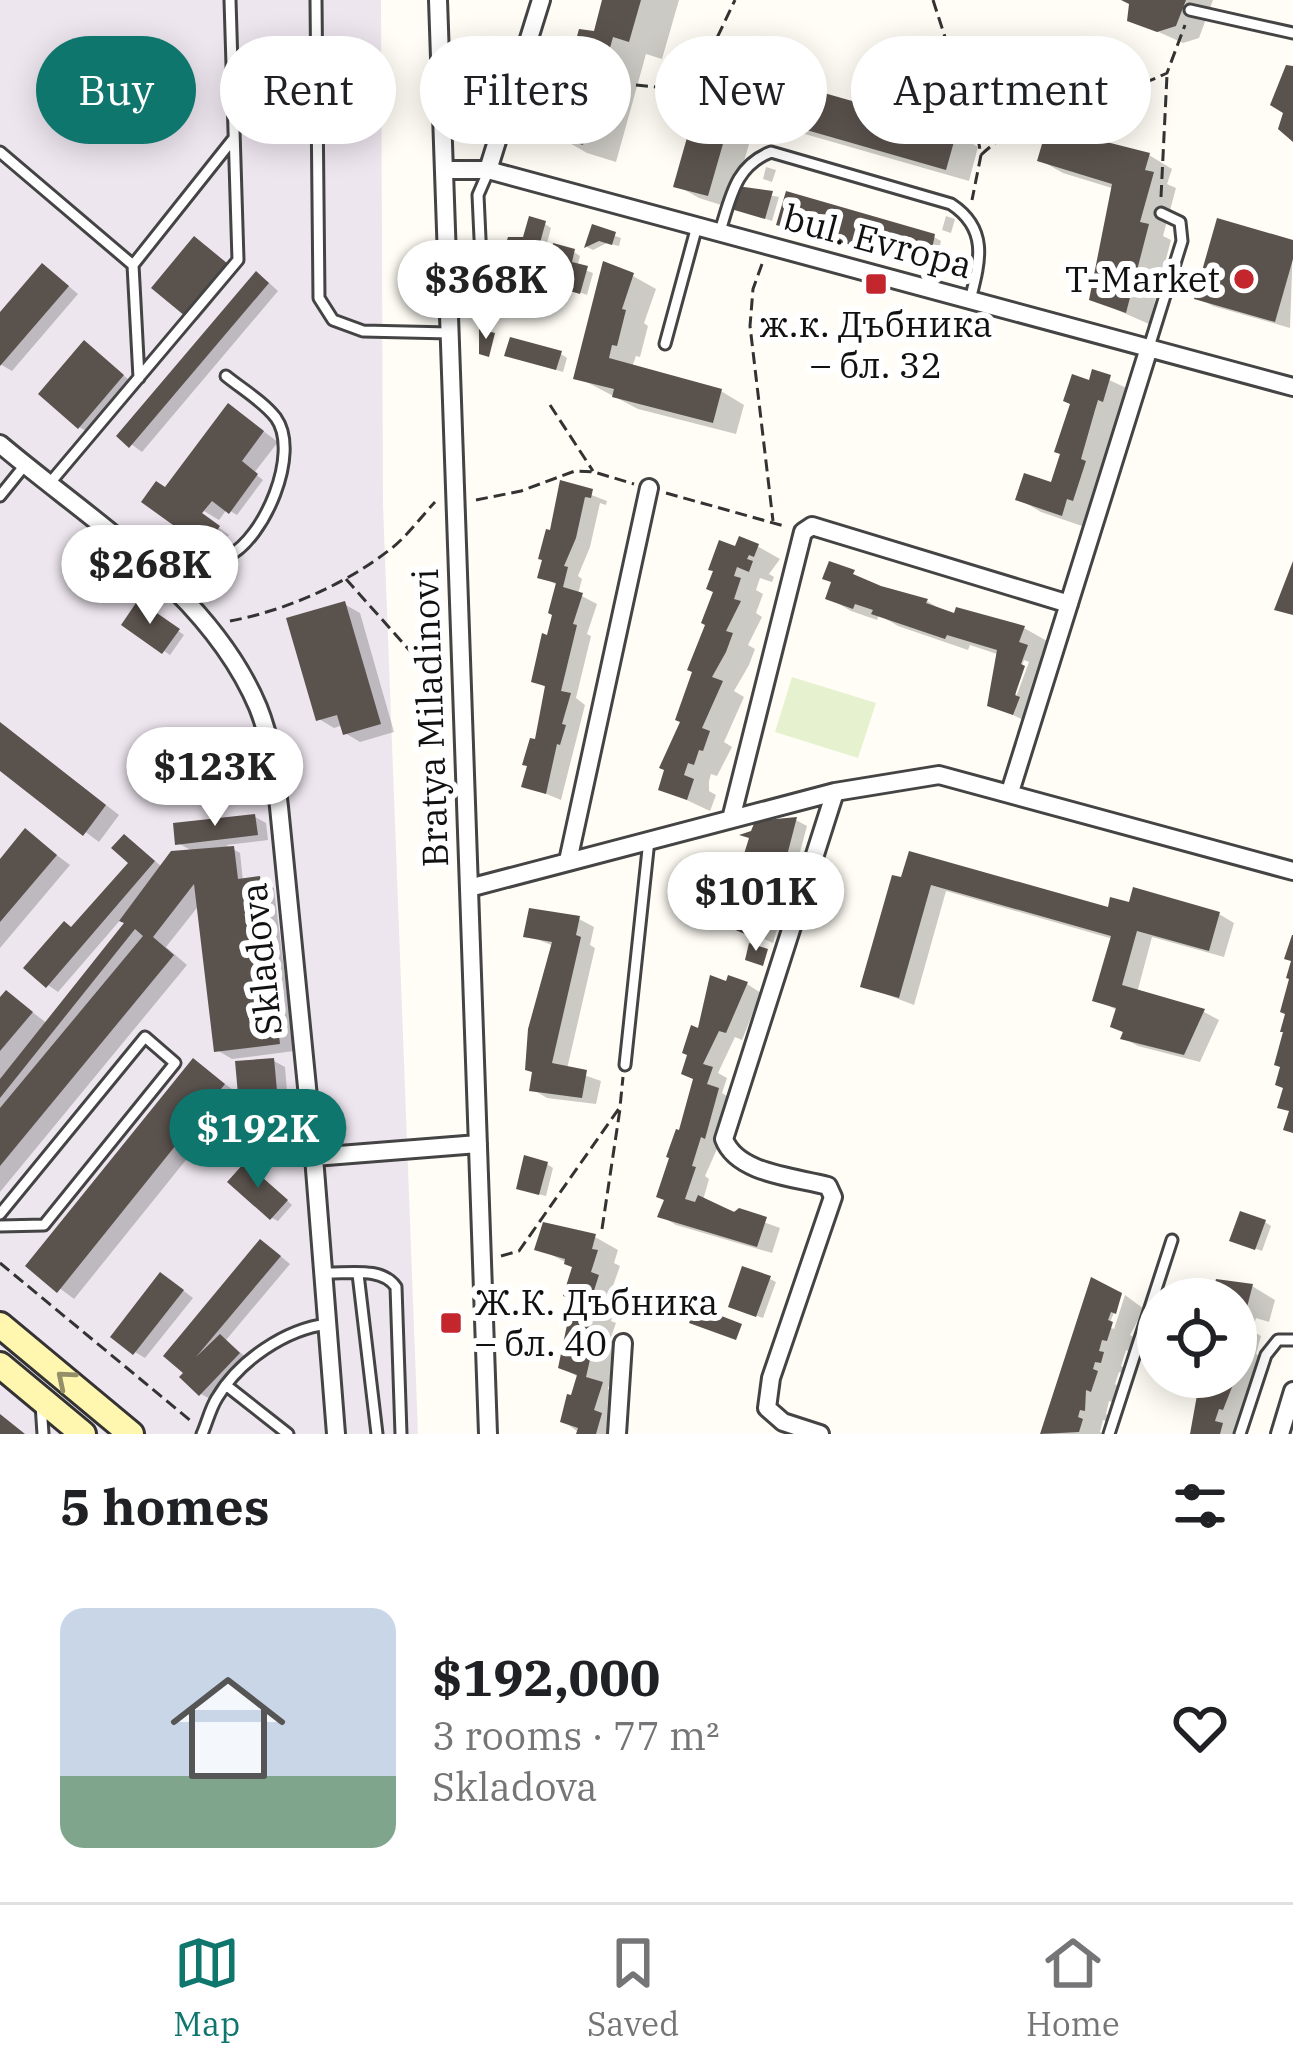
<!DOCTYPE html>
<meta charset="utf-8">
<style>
:root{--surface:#fff;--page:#f6f6f6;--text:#202124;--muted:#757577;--line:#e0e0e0;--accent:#0f766e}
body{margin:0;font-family:"IBM Plex Serif",serif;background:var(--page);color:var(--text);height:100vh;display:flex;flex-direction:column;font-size:45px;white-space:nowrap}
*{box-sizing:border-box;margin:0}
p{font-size:39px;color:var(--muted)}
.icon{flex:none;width:66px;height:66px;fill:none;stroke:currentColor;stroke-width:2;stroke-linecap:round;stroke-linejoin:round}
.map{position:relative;height:1434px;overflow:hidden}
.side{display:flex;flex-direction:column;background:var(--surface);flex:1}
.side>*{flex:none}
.hud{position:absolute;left:36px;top:36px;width:1221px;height:108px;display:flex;gap:24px}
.controls{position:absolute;left:1137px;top:1278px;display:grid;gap:24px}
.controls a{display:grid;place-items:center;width:120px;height:120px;border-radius:50%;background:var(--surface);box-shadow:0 6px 30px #0003;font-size:60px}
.price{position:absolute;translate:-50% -102px;padding:0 27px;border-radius:42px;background:#fff;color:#222;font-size:39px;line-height:78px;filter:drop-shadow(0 3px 6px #0008)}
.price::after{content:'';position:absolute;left:50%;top:72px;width:36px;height:27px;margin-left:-18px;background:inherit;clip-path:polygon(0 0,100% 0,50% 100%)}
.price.active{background:var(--accent);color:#fff}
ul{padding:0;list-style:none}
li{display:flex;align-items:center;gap:36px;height:300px;padding:0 60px}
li+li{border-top:3px solid var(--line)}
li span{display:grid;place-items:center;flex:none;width:336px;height:240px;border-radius:24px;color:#555}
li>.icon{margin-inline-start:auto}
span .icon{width:144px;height:144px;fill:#fffc;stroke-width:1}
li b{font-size:51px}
h2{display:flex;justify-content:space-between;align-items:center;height:144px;padding:0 60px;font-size:51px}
.tag{padding:0 42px;border-radius:54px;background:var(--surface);box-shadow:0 6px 30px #0003;font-size:42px;line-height:108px}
.tag.active{background:var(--accent);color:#fff}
.tab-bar{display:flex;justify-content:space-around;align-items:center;height:168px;border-top:3px solid var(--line);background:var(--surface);font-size:33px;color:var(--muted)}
.tab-bar a{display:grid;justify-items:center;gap:6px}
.tab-bar .active{color:var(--accent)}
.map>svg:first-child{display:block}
</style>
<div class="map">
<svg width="1293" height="1434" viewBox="0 0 1293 1434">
<rect width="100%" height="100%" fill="#fffdf5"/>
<!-- industrial -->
<path fill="#eee6ef" d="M0 0H381L383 504 418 1434H0Z"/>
<!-- pitch -->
<path fill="#e6f2cf" d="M792 677 876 703 858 758 775 732Z"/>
<!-- shadow -->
<path fill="#0003" fill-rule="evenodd" d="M605 0H679L662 59 646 54 616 162 587 153 554 134 596 35Z
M1127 0H1213L1199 38 1183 43 1130 19 1132 3Z
M711 64 956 133 978 147 969 181 756 120 736 189 779 197 772 221 699 198 676 185Z
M1149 155 1172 169 1167 184 1176 188 1163 236 1171 240 1149 324 1092 299 1115 189 1063 173 1040 160Z
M766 167 776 170 772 182 763 179Z
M946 216 955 219 951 233 942 230Z
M545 224 551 228 536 285 520 281 525 240Z
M780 224 934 237 941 241 936 263 930 265Z
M594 228 621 238 619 246 607 243 593 250 587 247Z
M1293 243 1290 328 1213 306 1198 298Z
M206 246 237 272 198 320 187 314Z
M574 252 580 256 577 267 593 273 587 295 566 287Z
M53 273 78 294 12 371 0 364V317Z
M633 276 656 289 644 323 648 326 640 357 636 356 632 367 721 391 744 405 736 434 638 409 577 377Z
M267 281 278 291 142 452 120 436Z
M85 344 133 383 90 433 79 427Z
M561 354 567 358 563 372 514 358Z
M1094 373 1133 391 1085 527 1041 512 1019 499 1053 486 1073 404 1091 383Z
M243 416 278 442 254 473 263 480 237 515 227 509 219 520 204 511 201 515 229 535 218 551 145 501 166 490Z
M563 484 607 501 606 505 600 503 590 547 578 576 582 579 578 594 597 604 587 634 591 636 576 698 585 705 561 800 525 785 547 688 535 681 549 638 559 586 540 576Z
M757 546 780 559 769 574 774 577 772 582 760 578 756 590 763 594 756 613 762 617 748 645 755 649 749 665 734 691 744 697 724 742 732 747 717 776 711 774 709 781V791L716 795 710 811 661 788 737 550Z
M831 564 877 586 927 601 950 615 1024 628 1047 641 1041 656 1049 661 1036 726 990 704 1000 655 970 645 968 650 898 626 879 615 877 620 851 611 829 598 834 582ZM1024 660 1029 662 1016 697V682Z
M139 604 184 635 170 655 125 625Z
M344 604 360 613 394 732 360 742 345 733 343 725 334 728 319 719Z
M0 723 119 815 99 842 0 768Z
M241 762 248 766 253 784 206 786 200 783Z
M255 817 266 823 268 840 226 845 240 853 243 881 259 879 274 888 294 1051 232 1059 217 1050 200 904 166 947 187 965 0 1192V1002L7 993 48 1024 128 922 122 918 58 992 48 985 73 930 132 862 135 844 162 867 196 853 178 843Z
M796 820 807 826 795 871 747 853 757 824Z
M26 832 70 865 0 948V864Z
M911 854 1110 911 1219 914 1234 923 1224 957 1152 937 1137 993 1204 1012 1219 1020 1200 1062 1138 1046 1123 1038 1119 1011 1096 1000 1113 939 946 891 914 1005 864 986Z
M776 869 792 878 773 943 735 927Z
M579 919 594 927 590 945 595 948 567 1069 601 1081 596 1104 547 1098 532 1089 554 946 526 935Z
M747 984 761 993 742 1040 735 1037 718 1073 727 1078 722 1093 733 1100 725 1131 705 1176 709 1179 703 1200 780 1228 772 1253 676 1225 661 1216 696 1080 700 1032Z
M274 1061 285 1067 290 1129 255 1132 244 1126Z
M194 1062 239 1094 74 1299 29 1265Z
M547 1164 553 1168 546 1196 526 1191Z
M252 1169 292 1205 278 1221 272 1218Z
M1265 1222 1271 1226 1262 1251 1240 1243Z
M545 1226 595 1237 618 1250 614 1263 620 1266 613 1286 621 1291 611 1321 616 1323 610 1340 619 1345 608 1389 625 1398 622 1434H581L563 1421 580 1378 561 1367 571 1320 575 1267 538 1248Z
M272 1249 290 1264 226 1340 249 1360 212 1400 201 1394 187 1373 167 1356Z
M770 1279 776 1282 763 1318 738 1309Z
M1093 1281 1122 1294 1108 1327 1114 1329 1125 1295 1144 1309 1130 1335 1135 1338 1131 1352 1126 1350 1121 1366 1125 1368 1124 1374 1119 1372 1115 1384 1120 1387 1115 1403 1109 1401 1106 1414 1110 1417 1109 1422 1103 1420 1100 1432 1103 1434H1046Z
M172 1282 193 1298 145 1358 135 1352Z
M1252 1286 1275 1300 1269 1322 1256 1318 1252 1331 1261 1336 1256 1354 1264 1358 1255 1403 1251 1402 1238 1434H1195L1210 1377H1236V1299H1215Z"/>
<!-- building -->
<path fill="#5a524d" d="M602 0H641L629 42 613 37 583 145 550 135 579 29 594 31Z
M1121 0H1186L1176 26 1157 32 1127 21 1129 4Z
M709 60 957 131 946 170 733 109 708 196 673 187Z
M1286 65 1293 66V142L1278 129 1283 113 1270 105Z
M1047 127 1150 153 1145 170 1154 172 1140 222 1149 224 1126 313 1089 300 1112 184 1037 161Z
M737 186 773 191 765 219 731 209Z
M786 191 935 234 930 260 922 264 776 225Z
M529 216 546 221 529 283 510 278 516 258 503 253 508 237H523Z
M1217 218 1293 240V259L1275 322 1194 299Z
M592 224 616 232 612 245 599 241 584 248Z
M194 236 228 264 185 316 151 288Z
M553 243 575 249 572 262 588 266 580 294 563 289 565 281 548 276Z
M603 261 634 273 622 309 626 310 617 346 612 345 609 358 722 389 713 423 612 397 614 389 573 379Z
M42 263 69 286 0 366V312Z
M256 271 269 283 129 448 116 436Z
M479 329 495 333 489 357 479 354Z
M510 337 562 351 556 370 504 356Z
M84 340 124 375 78 429 38 394Z
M1092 369 1111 375 1103 402 1098 400 1095 410 1081 459 1086 461 1073 501 1067 499 1062 516 1015 500 1024 473 1051 482 1060 454 1054 452 1070 404 1063 401 1072 374 1089 380Z
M228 403 264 431 242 461 258 474 229 514 212 501 202 513 220 526 205 548 141 502 156 481 165 487Z
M560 480 593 489 591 498 585 497 576 538 564 566 568 567 563 587 583 593 573 624 577 625 561 691 571 693 562 724 566 725 560 745 557 744 546 794 521 787 527 766 522 765 530 738 535 739 545 686 531 682 542 633 547 635 552 615 548 613 556 583 537 578 542 560 538 559 546 529 550 530Z
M739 536 759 544 754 557 749 555 747 559 753 561 749 572 737 567 734 576 741 578 734 599 741 601 726 631 733 633 726 652 712 677 723 681 702 728 710 731 703 751 699 750 694 765 688 763 684 775 694 779 687 800 658 790 664 770 659 768 680 722 675 720 692 672 687 670 705 625 701 623 713 592 706 589 713 571 708 570 719 540 735 546Z
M829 561 855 570 853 574 881 586 928 599 926 603 954 613 956 607 1025 626 1019 642 1028 645 1021 664 1025 666 1015 695 1020 697 1013 715 987 706 997 650 947 635 945 639 871 614 873 610 855 604 853 609 825 599 831 582 822 579Z
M1293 561V615L1274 610Z
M138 600 180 629 162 654 121 625Z
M345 601 381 724 343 735 337 715 316 721 286 618Z
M0 722 106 805 83 836 0 771Z
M242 759 248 781 197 784 195 762Z
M255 814 258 835 175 845 173 823Z
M797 817 784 867 744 854 749 838 739 835 751 831 755 821Z
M25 828 57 855 0 922V859Z
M124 834 155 861 46 988 23 968 64 921 71 927 128 863 111 848Z
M234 846 238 879 260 876 280 1044 214 1052 194 884 153 937 174 955 0 1166V1108L143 936 135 929 0 1098V1079L124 923 119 921 171 851Z
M909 851 1108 907 1110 897 1129 902 1133 887 1220 912 1209 951 1137 931 1122 985 1205 1009 1184 1055 1120 1039 1123 1032 1110 1027 1116 1008 1092 1001 1111 936 931 885 899 998 860 987 892 875 901 877Z
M744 858 782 869 761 941 724 925Z
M529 908 580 916 576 935 581 937 552 1063 587 1070 582 1098 529 1091 532 1072 525 1070 528 1029 552 942 523 937Z
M1292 935H1293V1133L1283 1130 1289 1111 1277 1108 1283 1088 1275 1085 1280 1067 1274 1065 1283 1032H1280L1285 1014 1280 1012 1289 979 1286 978 1291 961 1284 959Z
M749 943 768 949 763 966 745 960Z
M710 975 726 981 728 975 748 982 726 1033 719 1031 703 1064 713 1067 707 1084 719 1088 705 1139 701 1137 692 1166 696 1167 685 1199 695 1202 698 1195 734 1212 739 1208 767 1217 757 1247 657 1217 664 1200 656 1197 669 1158 666 1157 676 1129 679 1130 693 1079 681 1074 687 1055 682 1053 691 1025 698 1028Z
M6 990 33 1012 0 1051V997Z
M193 1058 225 1084 57 1293 25 1266Z
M274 1058 280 1124 241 1128 235 1061Z
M524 1155 548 1162 539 1195 516 1189Z
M245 1162 288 1200 270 1220 227 1182Z
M1240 1211 1266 1220 1255 1250 1229 1241Z
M543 1222 596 1234 592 1249 598 1250 591 1272 599 1275 589 1306 594 1307 588 1326 597 1329 586 1377 603 1382 594 1410 602 1413 596 1434H576L578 1428 560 1422 567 1394 571 1395 577 1375 558 1368 568 1320 561 1317 567 1297 563 1296 572 1267 564 1264 565 1259 534 1250Z
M260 1239 281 1256 196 1357 220 1334 240 1353 199 1396 179 1377 183 1373 163 1356Z
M742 1266 771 1276 756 1317 728 1307Z
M160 1272 184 1290 133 1355 110 1337Z
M1091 1277 1122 1293 1116 1314 1111 1312 1108 1320 1113 1322 1107 1341 1102 1340 1099 1351 1104 1352 1101 1363 1095 1362 1093 1369 1098 1371 1091 1392 1086 1390 1085 1411 1080 1410 1078 1417 1083 1419 1079 1432 1040 1434Z
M1216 1279 1253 1284 1246 1311 1236 1308V1299H1210Z
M696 1306 742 1324 736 1340 689 1323Z
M1207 1377H1236L1223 1410 1219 1409 1215 1421 1223 1423 1220 1434H1190L1199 1384 1205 1385Z
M0 1414 25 1434H0Z"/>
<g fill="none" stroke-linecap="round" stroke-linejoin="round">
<defs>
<path id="lane" d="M316 0 319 298 333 320 363 331 450 333
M1190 10 1293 33
M0 152 133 265 139 378
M720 231C731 197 735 166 771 152L951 204C989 229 980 261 970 300
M481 260 478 195 488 172
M133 265 234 138
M665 344 697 226
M1149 347 1182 241 1180 222 1161 213
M49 484 238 260 230 0
M0 496 25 465
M147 566C156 563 165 559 174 557 192 554 211 564 228 556 264 539 301 453 276 418 264 402 242 389 226 376
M625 1065 649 840
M0 1214 145 1037 175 1063 44 1225 0 1226
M323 1273C347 1274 382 1266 396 1287L401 1434
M358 1274 377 1434
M227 1386 288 1434
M41 1404 43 1434
M202 1434C207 1423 210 1409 217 1398 239 1361 285 1329 328 1324
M1109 1434 1172 1240
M1240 1434 1266 1355 1278 1340H1293"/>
<path id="street" d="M438 0 488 1434
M444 170H488L1293 387
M488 170 541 0
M0 444C91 521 210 593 258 707 271 739 275 773 279 807L314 1157 336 1434
M1010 792 1149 348
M731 819 803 532 812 526 1069 604
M568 861 649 488
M469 888 835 792 939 775 1293 871
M314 1157 478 1144
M617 1434 623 1343
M820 1434 783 1422 767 1408 771 1378 833 1197 828 1186C795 1177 737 1174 724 1139L835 792
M1280 1434 1293 1391"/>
<path id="secondary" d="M0 1325 131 1434
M0 1365 83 1434"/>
</defs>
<!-- lane casing -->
<use href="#lane" stroke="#444" stroke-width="15"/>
<!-- street casing -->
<use href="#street" stroke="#444" stroke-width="22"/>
<!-- secondary casing -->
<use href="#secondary" stroke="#333" stroke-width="30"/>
<!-- path -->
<path stroke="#333" stroke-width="3" stroke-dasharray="12 6" stroke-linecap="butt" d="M933 0 978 139 981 155 972 200
M636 85 675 89 696 74 707 59 735 0
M981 155C1032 106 1104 103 1167 73L1185 25
M1161 197 1167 75
M762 264 753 289 750 326 773 521
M550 405 593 471
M666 493 784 526
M476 500 521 491 575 471 594 472 634 484
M346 579 443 688
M230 621C284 611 344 585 388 551 406 538 420 518 435 502
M602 1229 620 1109
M501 1256 519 1251 620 1107 623 1077
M0 1263 191 1421"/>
<!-- lane -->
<use href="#lane" stroke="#fff" stroke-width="9"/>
<!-- street -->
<use href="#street" stroke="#fff" stroke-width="16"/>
<!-- secondary -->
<use href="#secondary" stroke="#fff6b0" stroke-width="24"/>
</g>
<!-- one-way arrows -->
<defs><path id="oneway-chevron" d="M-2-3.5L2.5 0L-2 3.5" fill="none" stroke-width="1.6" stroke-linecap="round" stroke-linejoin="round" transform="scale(3)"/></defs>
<use stroke="#948f68" href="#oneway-chevron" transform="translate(65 1379) rotate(-140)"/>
<!-- markers -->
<g fill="#c4262e" stroke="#fff" stroke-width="4.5">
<circle cx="1244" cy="279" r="12"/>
<rect x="864" y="272" width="24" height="24" rx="6"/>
<rect x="439" y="1311" width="24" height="24" rx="6"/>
</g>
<g text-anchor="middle" stroke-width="12" stroke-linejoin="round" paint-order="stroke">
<!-- street labels -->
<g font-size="36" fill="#111" stroke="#fff">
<text transform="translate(878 241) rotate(15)" y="13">bul. Evropa</text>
<text transform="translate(430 718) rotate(-92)" y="13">Bratya Miladinovi</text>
<text transform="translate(261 959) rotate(-96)" y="13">Skladova</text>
</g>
<!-- poi labels -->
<g font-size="36" fill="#111" stroke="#fff" text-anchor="end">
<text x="1220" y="292">T-Market</text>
<text x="876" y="337" text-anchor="middle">ж.к. Дъбника<tspan x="876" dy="41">– бл. 32</tspan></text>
<text x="475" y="1315" text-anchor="start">Ж.К. Дъбника<tspan x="475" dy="41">– бл. 40</tspan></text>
</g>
</g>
</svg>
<div class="controls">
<a><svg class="icon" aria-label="locate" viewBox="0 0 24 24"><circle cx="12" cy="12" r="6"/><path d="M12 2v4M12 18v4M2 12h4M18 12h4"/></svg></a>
</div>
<b class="price" style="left:486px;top:342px">$368K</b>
<b class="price" style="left:150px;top:627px">$268K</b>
<b class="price" style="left:215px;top:829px">$123K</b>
<b class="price" style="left:756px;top:954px">$101K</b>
<b class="price active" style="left:258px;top:1191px">$192K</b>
<div class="hud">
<a class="tag active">Buy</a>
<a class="tag">Rent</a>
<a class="tag">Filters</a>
<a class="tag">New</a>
<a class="tag">Apartment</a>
</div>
</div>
<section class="side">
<h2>5 homes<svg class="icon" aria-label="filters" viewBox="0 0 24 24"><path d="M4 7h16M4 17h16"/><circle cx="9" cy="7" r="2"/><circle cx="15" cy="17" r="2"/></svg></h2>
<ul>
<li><span style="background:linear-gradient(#c9d6e8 70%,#7fa58c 0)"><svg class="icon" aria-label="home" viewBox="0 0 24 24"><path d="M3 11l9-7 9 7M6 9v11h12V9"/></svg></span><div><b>$192,000</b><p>3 rooms · 77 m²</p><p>Skladova</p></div><svg class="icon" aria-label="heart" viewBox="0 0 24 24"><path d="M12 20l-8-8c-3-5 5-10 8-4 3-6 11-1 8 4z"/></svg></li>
</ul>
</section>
<nav class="tab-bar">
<a class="active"><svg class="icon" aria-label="map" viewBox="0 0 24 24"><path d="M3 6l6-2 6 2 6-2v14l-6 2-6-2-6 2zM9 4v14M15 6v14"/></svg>Map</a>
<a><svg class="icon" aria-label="saved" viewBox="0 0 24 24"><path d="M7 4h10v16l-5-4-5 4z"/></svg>Saved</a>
<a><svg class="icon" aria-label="home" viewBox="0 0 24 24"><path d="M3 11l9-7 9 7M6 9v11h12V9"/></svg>Home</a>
</nav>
